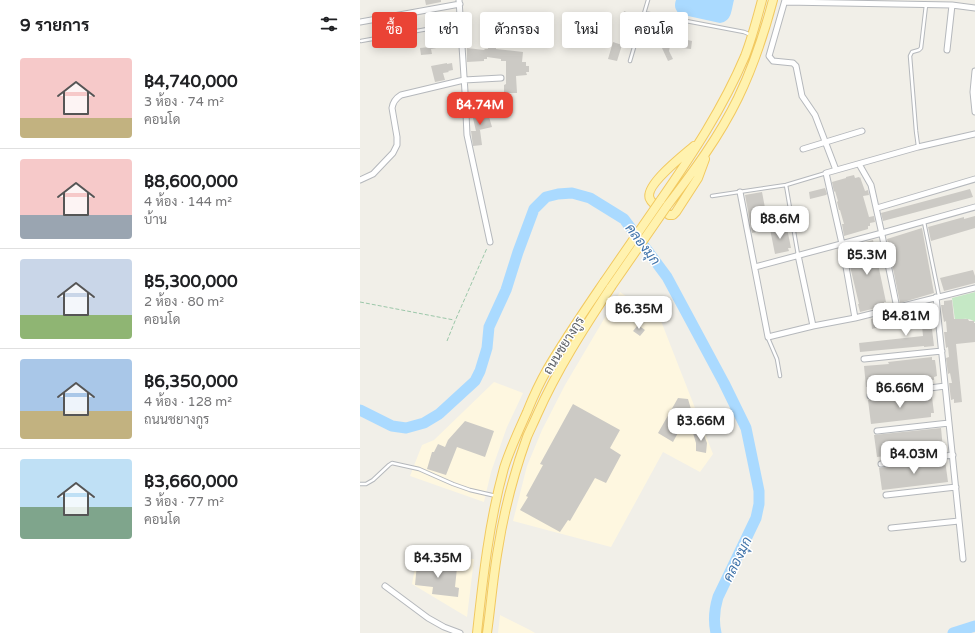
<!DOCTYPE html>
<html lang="th">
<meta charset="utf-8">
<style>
:root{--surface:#fff;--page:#f2f2f2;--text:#202124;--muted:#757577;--line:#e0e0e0;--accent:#ea4335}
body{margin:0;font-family:"Varela Round",Sarabun,sans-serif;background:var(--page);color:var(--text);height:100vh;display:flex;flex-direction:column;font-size:15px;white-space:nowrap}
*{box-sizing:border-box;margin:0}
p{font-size:13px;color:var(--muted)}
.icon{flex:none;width:22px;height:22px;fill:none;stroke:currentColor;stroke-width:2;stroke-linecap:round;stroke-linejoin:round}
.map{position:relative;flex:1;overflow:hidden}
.drawer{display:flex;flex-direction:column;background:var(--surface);width:360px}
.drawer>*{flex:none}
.banner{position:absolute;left:12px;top:12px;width:380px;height:36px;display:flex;gap:8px}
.price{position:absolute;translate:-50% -34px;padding:0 9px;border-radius:8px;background:#fff;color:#222;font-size:13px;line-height:26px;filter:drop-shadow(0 1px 2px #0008)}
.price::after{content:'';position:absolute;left:50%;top:24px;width:12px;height:9px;margin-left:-6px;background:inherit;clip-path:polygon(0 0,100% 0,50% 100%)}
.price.on{background:var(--accent);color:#fff}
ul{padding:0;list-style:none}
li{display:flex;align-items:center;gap:12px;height:100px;padding:0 20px}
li+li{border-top:1px solid var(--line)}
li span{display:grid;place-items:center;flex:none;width:112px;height:80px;border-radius:4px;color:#555}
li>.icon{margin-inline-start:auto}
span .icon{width:48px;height:48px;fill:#fffc;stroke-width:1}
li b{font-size:17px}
h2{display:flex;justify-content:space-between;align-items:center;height:48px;padding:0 20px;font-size:17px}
.pill{padding:0 14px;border-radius:4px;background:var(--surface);box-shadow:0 2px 10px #0003;font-size:14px;line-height:36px}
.pill.on{background:var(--accent);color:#fff}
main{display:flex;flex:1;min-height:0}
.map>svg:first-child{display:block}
</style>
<main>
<section class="drawer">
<h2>9 รายการ<svg class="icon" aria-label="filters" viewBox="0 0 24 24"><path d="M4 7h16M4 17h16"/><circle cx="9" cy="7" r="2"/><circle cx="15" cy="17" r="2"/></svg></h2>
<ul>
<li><span style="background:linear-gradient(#f6c9c9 75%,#c2b280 0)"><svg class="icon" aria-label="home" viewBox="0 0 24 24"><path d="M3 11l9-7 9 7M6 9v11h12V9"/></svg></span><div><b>฿4,740,000</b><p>3 ห้อง · 74 m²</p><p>คอนโด</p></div></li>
<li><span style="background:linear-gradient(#f6c9c9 70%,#9aa5b1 0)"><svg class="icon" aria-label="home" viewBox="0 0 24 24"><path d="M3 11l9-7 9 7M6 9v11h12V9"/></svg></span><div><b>฿8,600,000</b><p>4 ห้อง · 144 m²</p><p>บ้าน</p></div></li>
<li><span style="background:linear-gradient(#c9d6e8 70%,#8fb573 0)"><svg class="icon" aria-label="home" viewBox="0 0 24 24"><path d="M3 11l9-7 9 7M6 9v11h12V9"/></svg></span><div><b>฿5,300,000</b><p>2 ห้อง · 80 m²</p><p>คอนโด</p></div></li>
<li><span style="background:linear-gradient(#a9c7e8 65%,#c2b280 0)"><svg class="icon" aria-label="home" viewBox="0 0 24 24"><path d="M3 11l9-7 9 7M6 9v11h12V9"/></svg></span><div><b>฿6,350,000</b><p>4 ห้อง · 128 m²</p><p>ถนนชยางกูร</p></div></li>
<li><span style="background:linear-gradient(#bfe0f5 60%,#7fa58c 0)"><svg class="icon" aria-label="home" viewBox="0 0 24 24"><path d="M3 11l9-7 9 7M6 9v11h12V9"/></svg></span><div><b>฿3,660,000</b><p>3 ห้อง · 77 m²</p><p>คอนโด</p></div></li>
</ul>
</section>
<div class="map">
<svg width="615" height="633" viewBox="0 0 615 633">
<rect width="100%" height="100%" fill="#f1efe8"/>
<!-- commercial -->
<path fill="#fef7e0" d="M260 292 301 321 353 454 340 472 303 452 251 547 153 521 167 466 182 430 205 385Z
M134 382 163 393 147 427 131 472 124 502 50 476 62 445 74 440Z
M58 552 114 559 107 617 52 584Z
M140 615 170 630 175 633H138Z"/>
<!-- green -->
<path fill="#c5e8c5" d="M615 292V322C609 317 602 319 595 320L592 298Z"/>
<!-- water -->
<path fill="#aadaff" d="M316 0H374C371 11 372 21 360 23L319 14C315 9 314 6 316 0Z"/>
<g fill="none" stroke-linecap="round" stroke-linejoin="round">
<!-- river -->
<path stroke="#aadaff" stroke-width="11" d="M0 410 32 426 46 428 64 423 79 414 115 381 120 371 127 348 129 327 146 290 158 252 174 209 186 197 198 194 212 193 230 198 264 219 307 277 364 383 386 428 399 491V504L396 518 358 597C354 610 353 620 356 633
M593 633 615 626"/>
</g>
<!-- building -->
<path fill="#cccac5" d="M65 0H81V2L66 5Z
M264 11 272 14 269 24 261 21Z
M91 15 92 22 77 24 76 18Z
M93 27V30L97 29V35L85 37 87 46 71 49 72 54 61 55 60 48 70 47 69 41H72L70 34 77 32 76 30Z
M291 31 302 33 301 35 305 36 304 40 311 41 309 51 313 59 308 61 302 48 293 47 294 43 287 42 289 33H291Z
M50 36 51 44 37 46 36 38Z
M323 39 332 41 331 49 321 48Z
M253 42 262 45 257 61 248 59Z
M128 46 136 47V49L163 52 162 62H166V66H169V72H166L167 75 156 76 157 93H144V85L146 84V61H141V59L127 57V59H124V61L107 62V48L124 50 125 49H128Z
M87 63V64L92 63 93 70 88 71 89 72 83 73 85 80 75 82 71 66Z
M129 95V103L111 104V96Z
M127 110 132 127 119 130H120L122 145 113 146 111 131H116L112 114Z
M494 175 495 178 499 177V178L500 177 505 191 508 190 509 195 503 196 509 217 514 216 515 222 510 223V226H508V229L484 236 482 224H484L480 210H479L477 202 478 201 475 191 474 192 472 182 486 178V177Z
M465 188 467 194 466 195 450 199 449 192Z
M610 189 613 197 523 221 521 213Z
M402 192 409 229 392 233 385 195Z
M615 216V228L571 241 568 227 604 217V219Z
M423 226 424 228H427L431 248H428L429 251 415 254 410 229Z
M562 228 574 293 540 303 527 239Z
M513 240 526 302H524V306L500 312 498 304H499L489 262 491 261 487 248H490V246Z
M613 270 615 276V283L584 291 580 278Z
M592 300 594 319H608L609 321H614V323H615V342L596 344 602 402 594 403V399L591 400 589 383H592L590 373 588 374 586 358 589 357 588 347 586 348 584 332H587L586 321 584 322 581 305H584V301Z
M569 304 574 346 564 347V346L500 352 499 343 563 336 560 306Z
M527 315 529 324 512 329 511 319Z
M278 325 285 330 280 336 273 331Z
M572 357V360H575L576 367 577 376 574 377V380L531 385V384L506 387 504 366 529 364 528 362Z
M569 394V397H572L574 413H571V417L511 424 508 400 541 396 542 400 551 398V396Z
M318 398 328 399 331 409 313 442 298 433Z
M213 404 260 430 250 448 261 455 246 483 235 478 210 521 208 520 200 532 160 510 168 497 166 496 183 465 180 464Z
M105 421 134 431 125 457 97 447 86 475 67 469 72 452H74L78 444 85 447 88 440Z
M581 428 583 449 517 457 514 435Z
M342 430 347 443 346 453 336 451V443L333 433Z
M585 460 588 482 522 490 519 468Z
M57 564 97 568 95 587 99 588 98 597 72 594 73 587 55 585Z"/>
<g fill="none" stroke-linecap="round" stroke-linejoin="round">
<defs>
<path id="lane" d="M284 13 384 32 391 35
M1 41 101 23
M270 61 288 0
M558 146 556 131 550 56 552 52 559 50 561 48 566 5
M426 185 438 255
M352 196 426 185 466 173
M564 222 579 296
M408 338 417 359 420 376
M0 484H6L13 480 29 465 32 463 59 469 93 484 110 490 136 496"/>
<path id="street" d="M99 0 105 92 107 135 130 242
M425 0 409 56 413 61 433 63 436 66 442 96 455 115 476 170
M425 2 592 5 615 8
M0 22 100 4
M587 50 592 5
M615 71 613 92 615 112
M443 149 502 131
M499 164 511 185 521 230 537 308
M0 180 13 174 33 153 37 145V137L32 108C33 102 36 98 41 95L104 80 141 78
M380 192 408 337 453 326 495 318 615 288
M517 208 615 179
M438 255 453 326
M395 267 522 233 615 207
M576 297 603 559
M495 318 482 244 466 173 558 147 615 134
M504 359 582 351
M510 396 585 386
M517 431 589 423
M521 464 593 455
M526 495 596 487
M531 528 599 521
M25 586 68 618 84 627 100 633"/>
<path id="primary" d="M334 146C325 154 283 186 290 199 292 205 304 211 309 215H313L316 212 338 178 345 159
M300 201C332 155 363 108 385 56 392 38 397 19 402 0
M307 206C333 172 359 137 378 98 393 67 404 34 413 0
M117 633C123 578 129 522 144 468 150 449 159 430 167 412 173 397 180 382 188 368 205 339 225 310 244 282
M127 633C131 605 133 577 138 549 144 511 154 473 167 437 170 430 174 422 177 415 197 370 224 328 251 287"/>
</defs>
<!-- lane casing -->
<use href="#lane" stroke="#b5b8bc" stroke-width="4.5"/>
<!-- street casing -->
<use href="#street" stroke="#b5b8bc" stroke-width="7"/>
<!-- primary casing -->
<use href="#primary" stroke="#f2c960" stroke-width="10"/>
<!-- path -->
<path stroke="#9cc7a9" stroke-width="1" stroke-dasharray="4 2" stroke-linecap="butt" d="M0 302 94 320
M87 341 95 321 127 248"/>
<!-- lane -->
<use href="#lane" stroke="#fff" stroke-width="2.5"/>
<!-- street -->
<use href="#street" stroke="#fff" stroke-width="5"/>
<!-- primary -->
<use href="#primary" stroke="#fff2af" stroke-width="8"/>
<defs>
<path id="primary-bridge" d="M244 282 300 201
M251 287 307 206"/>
</defs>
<!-- primary-bridge casing -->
<use href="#primary-bridge" stroke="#f2c960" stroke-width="10" stroke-linecap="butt"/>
<!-- primary-bridge -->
<use href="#primary-bridge" stroke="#fff2af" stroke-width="8"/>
</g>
<g text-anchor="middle" stroke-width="3" stroke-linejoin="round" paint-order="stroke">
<!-- street labels -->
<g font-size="13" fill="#5f6368" stroke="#fff">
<text transform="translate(203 345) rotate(-58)" y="5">ถนนชยางกูร</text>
</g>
<!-- water labels -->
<g font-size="14" font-style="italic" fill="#4174aa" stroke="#fff">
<text transform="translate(283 244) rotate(53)" y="5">คลองมุก</text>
<text transform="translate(377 559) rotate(-64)" y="5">คลองมุก</text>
</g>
</g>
</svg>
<b class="price on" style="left:120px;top:126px">฿4.74M</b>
<b class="price" style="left:420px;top:240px">฿8.6M</b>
<b class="price" style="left:507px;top:276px">฿5.3M</b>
<b class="price" style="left:279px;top:330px">฿6.35M</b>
<b class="price" style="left:546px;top:337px">฿4.81M</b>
<b class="price" style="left:540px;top:409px">฿6.66M</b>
<b class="price" style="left:341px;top:442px">฿3.66M</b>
<b class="price" style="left:554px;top:475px">฿4.03M</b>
<b class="price" style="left:78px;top:579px">฿4.35M</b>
<div class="banner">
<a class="pill on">ซื้อ</a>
<a class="pill">เช่า</a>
<a class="pill">ตัวกรอง</a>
<a class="pill">ใหม่</a>
<a class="pill">คอนโด</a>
</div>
</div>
</main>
